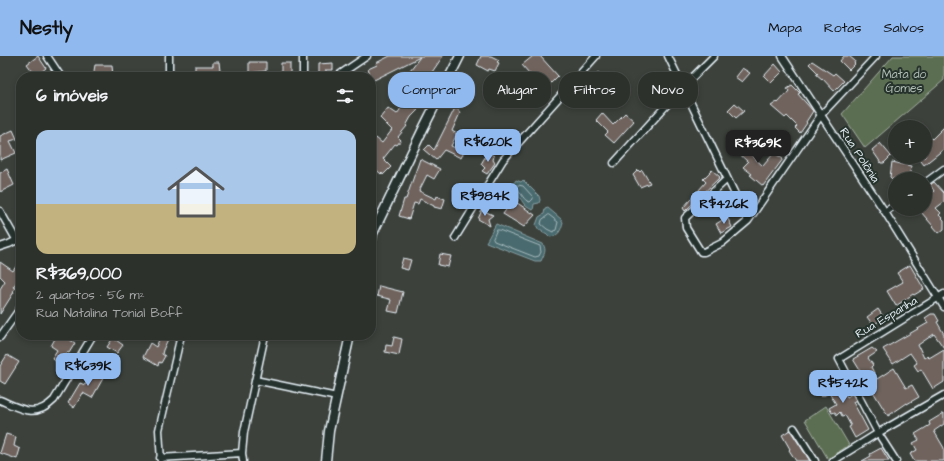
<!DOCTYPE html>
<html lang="pt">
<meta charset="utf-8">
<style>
:root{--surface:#2d312c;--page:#393d38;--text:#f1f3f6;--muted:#a7a9a9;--line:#484c48;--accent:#90b9f0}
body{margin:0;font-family:"Architects Daughter",sans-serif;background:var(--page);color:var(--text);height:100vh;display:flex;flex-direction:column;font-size:15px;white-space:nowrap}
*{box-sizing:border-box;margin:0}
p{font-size:13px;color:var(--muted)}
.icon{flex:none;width:22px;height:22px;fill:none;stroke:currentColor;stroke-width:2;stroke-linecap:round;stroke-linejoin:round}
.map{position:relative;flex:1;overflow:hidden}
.panel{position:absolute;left:16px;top:16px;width:360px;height:268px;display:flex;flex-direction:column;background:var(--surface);border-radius:16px;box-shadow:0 2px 6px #0003,0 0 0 1px var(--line)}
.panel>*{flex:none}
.banner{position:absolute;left:388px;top:16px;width:380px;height:36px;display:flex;gap:8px}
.tools{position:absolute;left:888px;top:64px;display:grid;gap:8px}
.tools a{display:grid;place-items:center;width:44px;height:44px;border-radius:50%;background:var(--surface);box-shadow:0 2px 6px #0003,0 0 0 1px var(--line);font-size:20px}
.price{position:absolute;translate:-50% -34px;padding:0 9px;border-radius:8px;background:var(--accent);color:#111;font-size:13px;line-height:26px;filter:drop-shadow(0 1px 2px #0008)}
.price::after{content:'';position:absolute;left:50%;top:24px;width:12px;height:9px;margin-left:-6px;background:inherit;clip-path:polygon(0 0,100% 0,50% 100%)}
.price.current{background:#222;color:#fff}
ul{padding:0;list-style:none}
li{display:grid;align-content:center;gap:8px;height:212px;padding:0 20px}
li span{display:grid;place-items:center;height:124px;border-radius:12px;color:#555}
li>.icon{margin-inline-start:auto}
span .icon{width:72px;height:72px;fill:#fffc;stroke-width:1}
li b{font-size:17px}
h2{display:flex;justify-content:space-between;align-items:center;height:48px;padding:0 20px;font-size:17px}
.chip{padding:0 14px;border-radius:16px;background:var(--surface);box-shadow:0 2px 6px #0003,0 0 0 1px var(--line);font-size:14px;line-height:36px}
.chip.current{background:var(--accent);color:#111}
header{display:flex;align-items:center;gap:24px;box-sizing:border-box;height:56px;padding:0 20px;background:var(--accent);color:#111}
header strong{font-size:19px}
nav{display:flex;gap:22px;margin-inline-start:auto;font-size:14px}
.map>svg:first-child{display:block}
</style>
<header>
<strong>Nestly</strong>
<nav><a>Mapa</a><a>Rotas</a><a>Salvos</a></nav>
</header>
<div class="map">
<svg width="944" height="405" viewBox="0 0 944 405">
<rect width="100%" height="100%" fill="#3c413b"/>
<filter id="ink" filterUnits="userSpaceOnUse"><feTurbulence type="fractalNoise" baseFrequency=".025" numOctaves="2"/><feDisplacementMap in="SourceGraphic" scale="8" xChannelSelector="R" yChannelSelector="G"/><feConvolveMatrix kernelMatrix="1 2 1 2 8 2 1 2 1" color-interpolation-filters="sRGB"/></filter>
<g filter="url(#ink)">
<!-- green -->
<path fill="#5c6e51" stroke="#a2b0a4" d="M893 0H944V24L865 92 842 58Z
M826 350 849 389 828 403 805 364Z"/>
<!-- water -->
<path fill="#486a6e" stroke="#88a0a5" d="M516 124 521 126 523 124 539 140 540 144 539 147 534 148 533 154C523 151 522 143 517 138 515 136 513 136 511 135L512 130Z
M548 152 561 163 563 166C561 174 559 180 550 181L546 177H543L542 174H539L536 169 539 161 544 158 545 153Z
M496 168 543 188C547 195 544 198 541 205H535L486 186Z"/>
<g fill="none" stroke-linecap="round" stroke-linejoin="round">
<!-- shore -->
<path stroke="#a8bbc1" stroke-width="1" d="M518 129 523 130 533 141V143L530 146C523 145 522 136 516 133Z
M549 159 558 166 556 174 553 176 547 173 541 168 542 164Z
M497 174H499L540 190 541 196 539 200 535 201 494 185 493 183Z"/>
</g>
<!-- building -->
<path fill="#6f635d" stroke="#e8f1f8" d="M38 0 46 12 36 20 27 8Z
M390 0H443L428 22 432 25 423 38 425 39 416 53 418 54 411 61 406 70H407L398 81 401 84 397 89 395 88 383 103 391 111 383 119 382 117 381 118 371 109V82L374 84 376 82 382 87 392 74 380 62 388 52 397 58 404 48 415 30 404 22 420 1 372 25 368 13 377 9 376 7Z
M481 0H491L499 4 497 6 499 7 495 15 489 13 488 15 477 9Z
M533 0H540L558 20 544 34 522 9Z
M844 0H849L855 5 854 7 855 8 849 14 840 5Z
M812 5 833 19 835 17 844 25 834 35 822 22V23L816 18 818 17 809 8Z
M213 6H219L220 15 216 19 195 20V10H213Z
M249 6H266V15L249 17Z
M281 7H290V18H281Z
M333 7V14H326L325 19H318V8Z
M775 8 782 16 771 27 764 20Z
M95 9H112L113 21H99L94 15Z
M742 12 750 17 742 26 735 21Z
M598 16 601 19 603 17 608 22 606 24 614 32 615 31 620 35 610 47 589 25Z
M792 29 800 37 798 38 813 55 806 66 807 67 800 77 795 72 797 70 787 60 785 62 771 50 777 46 778 47 789 35 787 32Z
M735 47 744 55 736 62 728 54Z
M456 50 460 57 452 75 457 78 451 90 464 96 461 102 444 94 436 104 424 94 429 89 434 94Z
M602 57 613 69 625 57 634 65 614 87 605 79 608 76 596 64Z
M944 71V93L924 109 918 101H925V87L931 82 932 83Z
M13 74 17 83 10 85 16 97 0 104V80Z
M739 86 748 90 746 91 749 94 748 96 763 110 774 97 783 103 763 130 750 119 752 118 743 111 748 106 733 92Z
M880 87 891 100 884 107H881L872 94Z
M488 96 494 100 493 104 495 107 487 118 482 115 485 112 481 108Z
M420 103 440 113 434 123 427 119 419 135 436 143 437 140 445 143 442 153 434 151V150L420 143 418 148 414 147 409 163 399 160 404 143H406Z
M892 106 911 110 909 123H892L890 121Z
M7 113 14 129 0 136V117Z
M638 114 640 116 642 114 650 127 640 131 633 119Z
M712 114 720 121 685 155 683 152 706 126 703 123Z
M934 126 944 137V146L936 152 941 157 939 159 944 164V173L939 177 921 156 925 153V149L931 144 929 141 933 138 932 137 934 135 930 129Z
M513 144 535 159 524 171 503 158Z
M482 154 493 159 488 163 490 170 478 163Z
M727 161 732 171 721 177 716 168Z
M440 198 451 200 448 211 438 209Z
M403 202 411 204 408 214 400 212Z
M21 203V220L13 231 15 232 13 235 14 236 0 258V233L5 225 0 220V206L13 215Z
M910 209 924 233 914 239 913 238 896 250 887 235 903 226 897 217Z
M379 230 403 236 398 257 388 255 391 244 389 243 377 240Z
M878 253 884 262 873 269 867 261Z
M931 258H935L939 265 937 266 944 278V292L934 278 918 289 924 302 927 300 929 302 944 293V326L933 333 921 313 918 315 914 309 917 307 910 297 893 308 883 293 928 267 925 262Z
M57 279H73L70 284 75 287 69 297 67 296 59 308 52 302 57 294 51 290Z
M161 279H166L169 281 163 294 162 298 165 300 161 307 159 306 158 310 143 301 150 287 156 291Z
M394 281 402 283 399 299 385 296 386 289 392 290Z
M113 282 123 289 117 297 107 291Z
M872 292 877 296 868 302 873 309 871 311 877 323 894 312 906 332 912 329 919 341 907 348V347L888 360 853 303Z
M7 299 19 306 5 328 0 325V310Z
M96 310 106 317 92 342 83 337 74 352 68 347 80 327 85 329Z
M834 316 847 341 852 338 856 344 853 346 868 374 855 382 849 371 851 370 845 359 842 360 840 356 837 359 835 356 832 357 829 352 836 348 829 337 821 341 816 333 825 324 824 322Z
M944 357V368L934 375 944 392V405H914L910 398 917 394 913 387 919 384 915 378 930 369 929 366Z
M790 374 810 405H796L789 394 790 393 782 379Z
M6 378 16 381 14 390 20 393 17 403 0 397Z
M881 392 889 405H862L871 400 870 398Z"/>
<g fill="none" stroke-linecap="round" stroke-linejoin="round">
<defs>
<path id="street" d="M47 0 61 21
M668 0 748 165
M782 0 885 156 944 251
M169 21V0
M303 21V0
M336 21 367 0
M614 107 683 31 714 0
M727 123 685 162 686 172 701 196H704L722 187 748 165 821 59 876 0
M925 127 944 113
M0 155 17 185
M885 156 895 149
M455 182 503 104 596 0
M0 191 9 188 21 182
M0 281 21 251
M255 324 337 341
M0 344C21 353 35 363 54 344L93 279
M794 372 815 405
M160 402 242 397
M161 405 159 374 181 279
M243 405 242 397 244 376 265 279
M833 405 878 377 944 339
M896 405 878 377 839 303 944 238"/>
<path id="secondary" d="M371 187 373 177 423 73 460 0
M326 405 329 375 350 279"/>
</defs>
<!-- street casing -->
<use href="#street" stroke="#e8f1f8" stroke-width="9"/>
<!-- secondary casing -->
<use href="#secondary" stroke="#e8f1f8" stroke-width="11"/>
<!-- street -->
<use href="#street" stroke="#26332d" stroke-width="6"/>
<!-- secondary -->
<use href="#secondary" stroke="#26332d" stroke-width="8"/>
</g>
</g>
<g text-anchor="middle" stroke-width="4" stroke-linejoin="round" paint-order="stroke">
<!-- park labels -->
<g font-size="12" fill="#b0bdb5" stroke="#26332d">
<text x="904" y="22">Mata do<tspan x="904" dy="14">Gomes</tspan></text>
</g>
<!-- street labels -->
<g font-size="12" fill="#e8f1f8" stroke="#26332d">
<text transform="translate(860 99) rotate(57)" y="4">Rua Polônia</text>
<text transform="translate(886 261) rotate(-31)" y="4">Rua Espanha</text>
</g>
</g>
</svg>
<div class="tools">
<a>+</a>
<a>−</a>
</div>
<b class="price" style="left:488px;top:107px">R$620K</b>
<b class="price current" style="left:758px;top:108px">R$369K</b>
<b class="price" style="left:485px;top:161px">R$984K</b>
<b class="price" style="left:724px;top:169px">R$426K</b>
<b class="price" style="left:88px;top:331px">R$639K</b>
<b class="price" style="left:843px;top:348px">R$542K</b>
<div class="banner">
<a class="chip current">Comprar</a>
<a class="chip">Alugar</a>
<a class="chip">Filtros</a>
<a class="chip">Novo</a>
</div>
<section class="panel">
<h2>6 imóveis<svg class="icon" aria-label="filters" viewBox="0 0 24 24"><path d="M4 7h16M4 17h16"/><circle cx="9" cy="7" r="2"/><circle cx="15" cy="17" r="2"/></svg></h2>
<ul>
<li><span style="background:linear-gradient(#a9c7e8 60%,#c2b280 0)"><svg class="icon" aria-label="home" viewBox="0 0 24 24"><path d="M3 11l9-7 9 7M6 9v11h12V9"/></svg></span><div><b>R$369,000</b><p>2 quartos · 56 m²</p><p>Rua Natalina Tonial Boff</p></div></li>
</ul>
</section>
</div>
